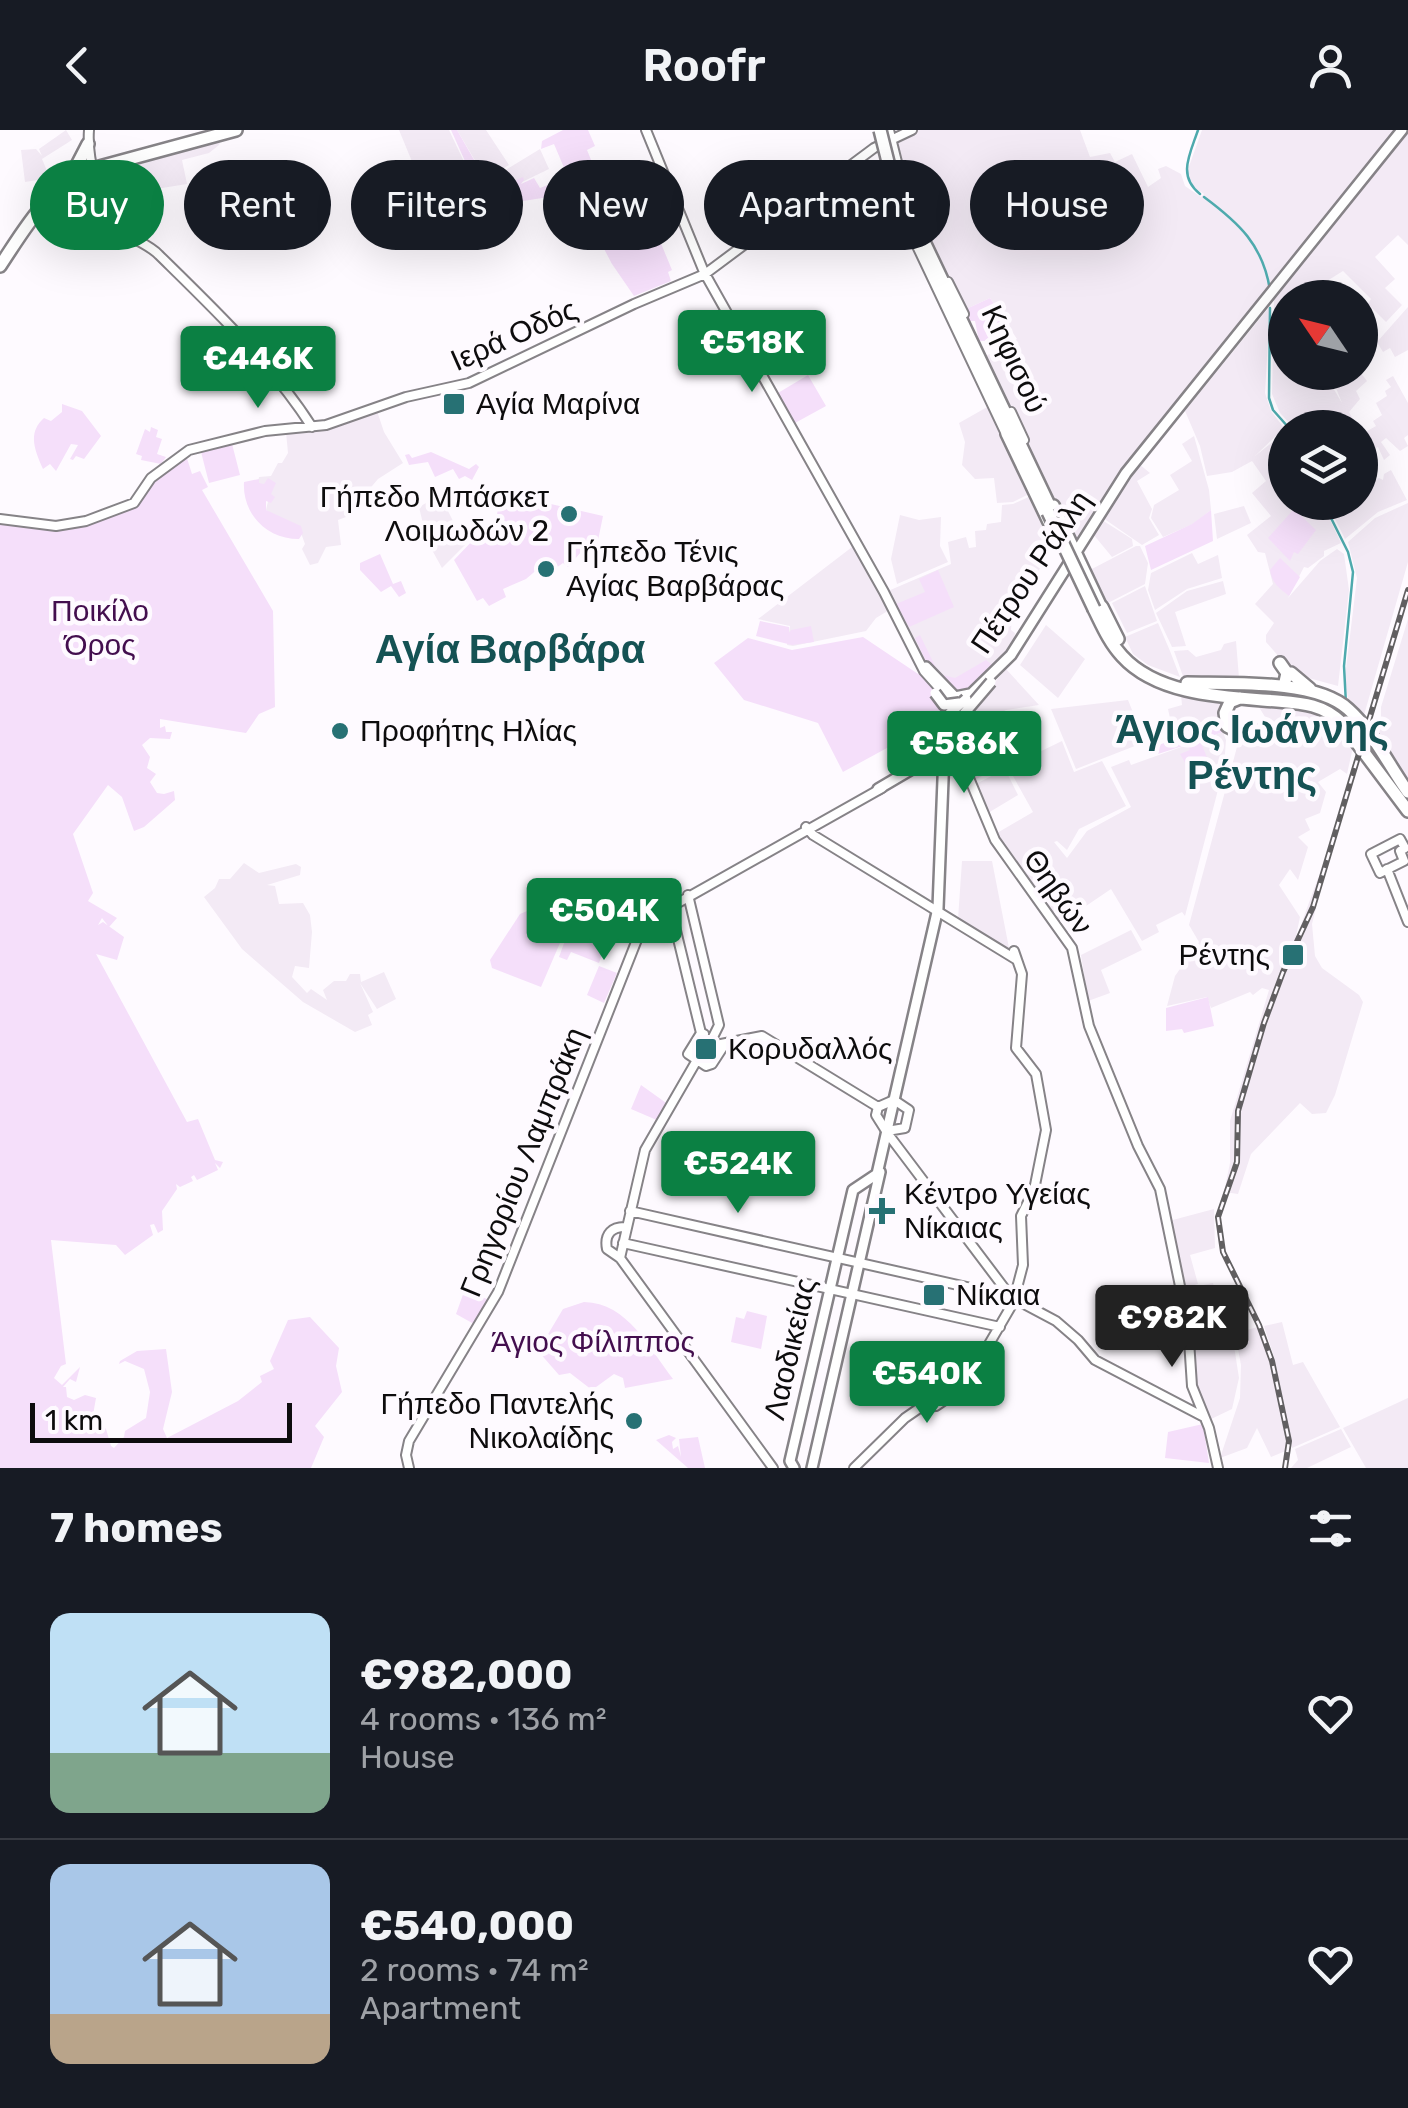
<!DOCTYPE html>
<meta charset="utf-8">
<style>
:root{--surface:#171b24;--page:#242831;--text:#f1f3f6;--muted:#9ea1a6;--line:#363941;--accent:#0b8043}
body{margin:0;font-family:Rubik,sans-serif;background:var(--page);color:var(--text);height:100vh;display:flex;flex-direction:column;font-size:38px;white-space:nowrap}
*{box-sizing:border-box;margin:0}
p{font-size:32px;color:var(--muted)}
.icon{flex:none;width:55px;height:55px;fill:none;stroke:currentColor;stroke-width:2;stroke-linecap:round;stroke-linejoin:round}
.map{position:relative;height:1338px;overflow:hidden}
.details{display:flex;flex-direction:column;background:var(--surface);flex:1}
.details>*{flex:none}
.hud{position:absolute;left:30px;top:30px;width:1350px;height:90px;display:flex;gap:20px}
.needle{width:65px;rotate:305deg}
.buttons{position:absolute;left:1268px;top:150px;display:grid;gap:20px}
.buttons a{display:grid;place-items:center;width:110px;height:110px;border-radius:50%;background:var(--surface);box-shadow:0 10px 40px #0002;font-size:50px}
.scale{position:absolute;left:30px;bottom:25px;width:262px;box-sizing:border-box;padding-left:10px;border:5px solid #0d0c0d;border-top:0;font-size:28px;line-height:35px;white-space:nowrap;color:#0d0c0d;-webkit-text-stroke:8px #fefaff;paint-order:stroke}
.price{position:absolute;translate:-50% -85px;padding:0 22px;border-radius:10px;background:var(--accent);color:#fff;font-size:32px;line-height:65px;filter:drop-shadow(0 2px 5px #0008)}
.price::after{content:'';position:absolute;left:50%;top:60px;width:30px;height:22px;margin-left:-15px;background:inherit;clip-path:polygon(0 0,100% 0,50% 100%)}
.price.selected{background:#222;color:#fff}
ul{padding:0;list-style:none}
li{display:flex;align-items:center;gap:30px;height:250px;padding:0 50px}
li+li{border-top:2px solid var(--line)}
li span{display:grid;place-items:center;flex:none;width:280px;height:200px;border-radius:20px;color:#555}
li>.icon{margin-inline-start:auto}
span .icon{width:120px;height:120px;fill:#fffc;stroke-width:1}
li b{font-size:42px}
h2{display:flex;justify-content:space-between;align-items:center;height:120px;padding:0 50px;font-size:42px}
.chip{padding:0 35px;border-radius:45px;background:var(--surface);box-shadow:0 10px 40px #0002;font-size:35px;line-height:90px}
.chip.selected{background:var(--accent);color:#fff}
header{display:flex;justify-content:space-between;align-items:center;height:130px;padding:0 50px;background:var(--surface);font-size:45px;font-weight:600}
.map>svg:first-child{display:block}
</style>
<header><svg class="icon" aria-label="back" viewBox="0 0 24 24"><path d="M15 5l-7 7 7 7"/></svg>Roofr<svg class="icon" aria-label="person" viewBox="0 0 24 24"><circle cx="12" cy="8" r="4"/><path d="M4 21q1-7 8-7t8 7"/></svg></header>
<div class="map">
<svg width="1408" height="1338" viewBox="0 0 1408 1338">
<rect width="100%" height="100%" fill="#fefaff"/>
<!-- built -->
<path fill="#f3eaf5" d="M66 0 72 10 42 29 50 48 25 52 21 20 36 19 42 26 39 19Z
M399 0H449L468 40 437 64 427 68Z
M457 0H486L509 35 486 49Z
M914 0H1080L1090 27 1110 23 1115 32 1132 24 1148 57 1161 48 1158 39 1166 36 1181 44 1185 56 1201 67 1204 64 1192 56 1187 42 1202 0H1399L1229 212 1078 414 1067 399 986 226 1017 209 990 168 964 180 905 55 894 10Z
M1408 1V115L1398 105 1375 127 1395 149 1385 158 1402 175 1386 192 1368 174 1371 169 1343 141 1311 161 1307 167 1285 168V242L1341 243 1329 251 1342 273 1334 253 1350 243 1360 242 1367 251 1356 261 1360 269 1349 282 1357 297H1293L1280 283 1272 264 1274 170Z
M222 7 219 15 209 23 182 30 187 54 106 67 100 42Z
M540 19 549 39 518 54 511 51 504 41Z
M1270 176 1265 263 1271 281 1284 298 1255 326 1285 302 1283 370 1297 379 1290 373H1322L1341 413 1324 421V426L1308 438 1304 437 1288 468 1320 431 1337 419 1344 424 1349 460 1338 556 1294 544 1266 512V505L1274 493 1255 474 1273 454 1265 423 1258 422 1247 405 1271 386 1252 363 1266 351 1252 331 1232 342 1207 346 1200 316 1185 281Z
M1408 177V220L1395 227 1390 218 1383 222 1377 212Z
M1393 246 1408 273V305L1404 308 1408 316 1400 321 1386 308 1381 312 1390 325 1384 330 1378 317 1364 324 1362 304 1376 296 1373 291 1382 285 1376 273 1387 266 1385 261 1391 257 1386 250Z
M989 276 1031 363 1013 372 997 373 994 348 975 349 962 335 965 312 959 293Z
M376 278 384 302 403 333 378 349 346 387 338 390 341 415 326 417 318 433 310 435 302 419 305 414 301 403 266 380 269 367 258 353 259 347 271 346 278 333H282L288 323 286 302 316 300Z
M1194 306 1209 360 1211 380 1193 394 1163 407 1151 388 1154 375 1179 360 1170 345 1192 331 1182 314Z
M1139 334 1150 343 1137 351 1152 379 1149 388 1159 405 1142 415 1103 388Z
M1391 340 1407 370 1378 382 1345 409 1327 373 1360 372V348L1367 344 1368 353 1379 348 1383 350 1384 344Z
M440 365 465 415 442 438 427 411 419 377Z
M1033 365 1052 403 1047 425 1019 478 1013 475 1008 478 1012 487 1011 500 1015 503 1013 515 1000 535 962 567 927 534 888 461 951 434 948 412 966 407 969 418 976 417 975 401 986 400 987 394 1001 392 1002 375 1013 374Z
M1408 373V432L1362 592 1349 577 1345 547 1357 448 1348 412 1375 388Z
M1244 376 1251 393 1217 409 1214 384Z
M900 385 919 390 941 387 940 416 948 432 897 454 891 429Z
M1102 390 1132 409 1133 416 1112 427 1093 404Z
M856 414 891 479 876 488 866 501 793 516 787 515 790 496 758 489Z
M1136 416H1140L1148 433 1145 454 1104 475 1088 441Z
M1192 423 1198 434 1218 425 1222 448 1187 459 1155 480 1148 460 1151 443Z
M1223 451 1226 464 1175 482 1186 516 1172 517 1156 483 1187 461Z
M1145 456 1157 491 1127 503 1112 473Z
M1408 489V655L1373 603 1372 591H1381V577Z
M1158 493 1170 521 1180 547 1148 535 1133 524 1125 507Z
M1046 495 1085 529 1058 568 1020 535Z
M1236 511 1239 548 1184 549 1174 521 1188 520 1196 527 1221 520 1224 514Z
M1006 539 1039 575 1006 580 959 604 963 590Z
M1181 565 1216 569 1222 576 1221 590 1162 609 1160 603 1172 598 1168 579 1182 575Z
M1128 570 1145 612 1076 639 1051 579Z
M1257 574 1319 582 1334 592 1353 617 1347 644 1340 639 1318 652 1326 662 1320 683 1305 689 1310 700 1298 707 1308 717 1298 750 1290 739 1279 755 1300 787 1295 811 1318 748 1323 750 1312 794 1315 826 1322 838 1359 865 1363 872 1335 965 1326 983 1312 984 1300 973 1251 1024 1238 1064 1224 1062 1230 1033V991L1269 860 1262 858 1253 865 1250 862 1211 878 1207 867 1167 876 1175 846 1199 812 1189 795 1244 591 1270 595Z
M1010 583 1031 622 974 650 960 608Z
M1223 602 1226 610 1224 637 1185 786 1182 782 1156 795 1159 802 1142 811 1111 759 1061 793 1015 732 997 703 1033 682 1008 637 1062 611 1074 642 1102 631 1126 676 1079 699 1067 720 1057 711 1054 712 1067 728 1087 701 1131 677 1111 637 1129 630 1131 635Z
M1005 639 1018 665 988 683 976 654Z
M962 731H992L1009 818 958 789Z
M244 733 259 743 296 734 301 737 300 745 267 755 275 756 279 774 303 773 310 785 312 802 309 838 295 836 292 847 307 863 311 859 327 870 323 860 334 851H346L350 844H360L361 852 384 842 396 869 377 879 360 853 373 882 368 885 372 895 355 902 303 872 242 819 204 767 215 758 219 749H230Z
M1131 800 1142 820 1101 840 1110 863 1088 871 1081 825Z
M1214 1079 1215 1118 1190 1125 1198 1154 1184 1158 1169 1091Z
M1213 1153 1226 1202 1192 1208 1184 1159Z
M1282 1192 1293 1235 1303 1232 1340 1297 1292 1318 1274 1227 1264 1196Z
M1258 1197 1272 1236 1288 1320 1271 1327 1257 1298 1247 1318 1220 1328 1240 1268 1241 1235 1235 1203Z
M1232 1203 1239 1248 1232 1279 1207 1291 1195 1261 1192 1210Z
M1408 1268V1338H1366L1343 1298Z
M1341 1299 1351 1317 1307 1338H1291L1298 1330 1295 1319Z"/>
<!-- green -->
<path fill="#f5dffa" d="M451 0H457L485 49 502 39 510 51 517 54 516 50 523 47 524 50 521 54 534 48 540 58 568 47 554 14 541 19 542 11 563 0H588L595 16 587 20 600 52 627 56 636 53 672 140 668 142 671 151 634 166 612 134 583 79 560 88 549 67 464 80 429 71 428 68 437 65 469 40Z
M90 45 100 69 91 74 84 69 78 78 91 86 88 95 78 92 52 65Z
M990 168 1005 190 985 211H979L975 191H970L964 180Z
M808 245 826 276 795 293 778 263Z
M62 274 82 281 101 306 84 329 76 326 73 330 70 329 78 315 71 314 56 341 50 334 43 339C35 321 27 303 44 288L51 291 62 282Z
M151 297 158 300 156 307 162 309 157 324 166 327 161 334 141 330 142 326 136 324 145 299 150 302Z
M231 310 240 345 209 353 200 318Z
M185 322 192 344 200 341 208 357 202 360 273 481 275 577 259 584 246 603 160 589V598L165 596 166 602H172L170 609 150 608 142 615 150 627 147 638 156 644 150 652 157 663 164 664 174 661 175 670 144 697 134 701 122 667 108 655 73 704 93 763 88 771 117 788 109 797 102 788 98 795 103 792 124 807 117 830 96 824 187 992 198 989 215 1030 223 1032 220 1038 215 1033 218 1040 197 1050 194 1045 191 1047 193 1051 180 1057 176 1054 177 1059 162 1081 163 1100 158 1103 154 1094 150 1095 153 1105 125 1125 116 1115 51 1110 66 1234 61 1236 54 1248 62 1255 80 1237 76 1252 70 1249 63 1257H66L67 1267 74 1270 85 1265 96 1268 93 1285 106 1299 111 1316 114 1318 124 1307 125 1301 146 1288 150 1262 144 1239 125 1231 119 1234 120 1231 137 1221 166 1219 172 1262 163 1299 167 1308 238 1271 262 1252 260 1246 274 1239 270 1231 288 1190 310 1187 339 1218 336 1236 342 1262 315 1296 324 1307 311 1338H0V390L51 398 127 378 152 349Z
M431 322 469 339 476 334 479 337 472 350 465 346 459 349 453 339 435 347 428 332 409 335 405 325 409 324 412 328Z
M268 348 276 353 271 364 275 367 271 373 266 371V380L301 396 303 403 299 409C267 409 242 384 244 352L259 349V353L264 354Z
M516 366 603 386 594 430 581 422 568 437 563 433 556 438 547 431 526 449 503 459 506 467 489 476 483 468 477 471 454 430 497 385 498 378Z
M1294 379 1316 400 1298 424 1294 422 1290 431 1268 408Z
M1211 380 1213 411 1151 440 1145 416 1192 394Z
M380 424 393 454 401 451 406 463 399 467 391 456 381 462 360 440V433Z
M1280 428 1300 447 1289 466C1279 458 1272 453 1270 440Z
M938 440 954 477 909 497 896 474 925 462 919 449Z
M760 491 789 497V503L791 500 811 496 814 512 792 515 756 506Z
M920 505 939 544 955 548 986 530 996 538 969 564 957 566 927 534 915 508Z
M863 507 933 554 935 560 953 577 937 604 934 598 944 593V582L942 588 843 642 818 593 744 570 714 533 748 508 792 520Z
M1007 584 1008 586 997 593 998 598 1009 591 1017 605 1010 609 1015 621 1024 616 1027 624 1016 630 1012 618 1003 614 990 621 988 629 983 627 975 606 960 613V608Z
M1222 594 1223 602 1200 610 1210 635 1198 640 1193 628 1195 639 1190 641 1180 624 1190 620 1188 616 1195 612 1155 625 1152 617Z
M534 778 569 792 541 857 492 838 490 830 520 784Z
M571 794 608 808 599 833 571 822 567 830 559 827Z
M599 836 617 843 604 873 587 865Z
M1208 867 1214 896 1184 903 1182 899 1166 901V878Z
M641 955 669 975 659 991 631 979Z
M465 1159 489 1170 474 1194 456 1184Z
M584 1172C628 1173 649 1218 673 1249L625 1258 623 1248 614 1244 592 1260 570 1243 559 1245 538 1221 563 1179Z
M747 1181 767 1186 761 1219 731 1212 736 1187 744 1189Z
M1203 1294 1209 1333 1165 1328 1168 1302Z
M669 1305 676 1308 672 1312 673 1319 678 1316 681 1327 679 1309 698 1307 705 1338H688L656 1310Z"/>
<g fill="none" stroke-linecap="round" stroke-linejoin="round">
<!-- stream -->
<path stroke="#4eaaad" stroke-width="2.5" d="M1198 0C1190 24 1177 46 1200 64
M1204 67C1239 93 1263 115 1270 160
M1270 178 1269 268 1273 280 1289 298
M1323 372 1348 422 1353 442 1344 536 1346 574"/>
<!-- river -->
<path stroke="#6aedf2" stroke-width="6" d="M1221 559 1260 563"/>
<defs>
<path id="secondary" d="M89 0C87 26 98 74 115 95 124 107 147 112 159 125 213 178 271 233 312 297
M646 0 704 142 884 462 924 541 951 571 959 624 995 710 1072 818 1089 896 1138 1016 1160 1059 1188 1195 1192 1256 1209 1298 1218 1338
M889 0 903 56 914 80
M899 78 1006 304
M948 152 964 184
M1011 282 1024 310
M0 389 56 396 86 391 134 373 151 348 189 320 265 301 326 295 406 267 469 253 634 174 705 144 874 18 912 0
M806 697 813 705 1017 830
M1400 709 1405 718 1400 721 1404 731 1380 743 1371 724Z
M1387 739 1408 792
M688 765 719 895 712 909
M670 776 701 903
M704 904 701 903 688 924 706 936 712 934 725 914
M721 914 762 906 878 977
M878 977 876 985 888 1004 1011 1167 1056 1191 1078 1210 1095 1230 1202 1286
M878 977 894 970 909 980 905 998 887 1001
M630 1081 1011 1167
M627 1097C612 1096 604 1104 607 1119L620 1128 773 1338
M623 1113 1000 1197
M620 1128 645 1020 697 930
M409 1338 406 1325 409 1311 498 1162 640 802 660 783 882 658
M854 1338 905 1288 921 1277 936 1276 964 1257 1013 1173 1023 1135 1021 1086 1034 1060 1046 1000 1036 944 1016 918 1022 844 1014 821"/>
<path id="primary" d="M1006 304 1048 392
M1054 375 1102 477
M926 537 955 567 970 564
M966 569 1011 525 1126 343 1402 0
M878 659 912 639
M794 1338 790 1331 853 1060 877 1044 938 778 944 624
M812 1338 880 1042"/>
<path id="highway" d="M74 41 88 14
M907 76 1052 381
M0 136C28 94 45 61 92 39L236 0
M1102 477 1118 509
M1094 479C1102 495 1109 512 1122 526 1158 566 1227 567 1277 571 1302 573 1323 574 1342 593L1408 681
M1280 533 1287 543 1285 552
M1291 543 1310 559
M1187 553C1230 554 1315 549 1348 579 1373 601 1389 636 1408 662
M1239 602 1227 596 1225 583 1230 572 1240 568"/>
</defs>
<!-- secondary casing -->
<use href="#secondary" stroke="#868387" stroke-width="12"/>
<!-- primary casing -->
<use href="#primary" stroke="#868387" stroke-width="14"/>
<!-- highway casing -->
<use href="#highway" stroke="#868387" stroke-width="16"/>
<!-- secondary -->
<use href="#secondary" stroke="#fff" stroke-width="8"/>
<!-- primary -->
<use href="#primary" stroke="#fff" stroke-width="9"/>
<!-- highway -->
<use href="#highway" stroke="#fff" stroke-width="11"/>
<defs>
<path id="rail" d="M1285 1338 1289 1311 1272 1231 1259 1195 1223 1122 1218 1087 1237 1032 1238 981 1264 893 1283 842 1313 777 1408 460"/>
</defs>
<!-- rail casing -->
<use href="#rail" stroke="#615f61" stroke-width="6"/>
<!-- rail -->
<use href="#rail" stroke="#fefaff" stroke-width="2.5" stroke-dasharray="8" stroke-linecap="butt"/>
<defs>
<path id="primary-bridge" d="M935 563 944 575 959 573
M945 608 949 584 966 569
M945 632 956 593 991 552
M912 639 938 623 946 614"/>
<path id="highway-bridge" d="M880 0 893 52 903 78
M1048 382 1094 479"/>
</defs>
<!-- primary-bridge casing -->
<use href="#primary-bridge" stroke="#868387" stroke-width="14" stroke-linecap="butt"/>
<!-- highway-bridge casing -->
<use href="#highway-bridge" stroke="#868387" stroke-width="16" stroke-linecap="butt"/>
<!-- primary-bridge -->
<use href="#primary-bridge" stroke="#fff" stroke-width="9"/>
<!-- highway-bridge -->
<use href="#highway-bridge" stroke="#fff" stroke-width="11"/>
</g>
<!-- markers -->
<g fill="#277174" stroke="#fefaff" stroke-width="4">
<rect x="442" y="262" width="24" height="24" rx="5"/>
<circle cx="569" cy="384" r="10"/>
<circle cx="546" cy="439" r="10"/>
<circle cx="340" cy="601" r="10"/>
<rect x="1281" y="813" width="24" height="24" rx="5"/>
<rect x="694" y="907" width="24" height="24" rx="5"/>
<path d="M877 1066h10v10h10v10h-10v10h-10v-10h-10v-10h10z"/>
<rect x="922" y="1153" width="24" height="24" rx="5"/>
<circle cx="634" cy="1291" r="10"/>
</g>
<g text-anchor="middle" stroke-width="9" stroke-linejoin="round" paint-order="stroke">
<!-- street labels -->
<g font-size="30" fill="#0d0c0d" stroke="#fefaff">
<text transform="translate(514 205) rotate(-24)" y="10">Ιερά Οδός</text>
<text transform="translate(1014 229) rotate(65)" y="10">Κηφισού</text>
<text transform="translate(1031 442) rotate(-56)" y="10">Πέτρου Ράλλη</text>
<text transform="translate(1058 762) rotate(55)" y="10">Θηβών</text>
<text transform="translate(523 1032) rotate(-68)" y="10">Γρηγορίου Λαμπράκη</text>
<text transform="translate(790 1219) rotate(-77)" y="10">Λαοδικείας</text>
</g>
<!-- poi labels -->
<g font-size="30" fill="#0d0c0d" stroke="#fefaff" text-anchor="start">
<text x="476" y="284">Αγία Μαρίνα</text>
<text x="549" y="377" text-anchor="end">Γήπεδο Μπάσκετ<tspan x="549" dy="34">Λοιμωδών 2</tspan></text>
<text x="566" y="432">Γήπεδο Τένις<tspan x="566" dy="34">Αγίας Βαρβάρας</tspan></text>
<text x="360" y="611">Προφήτης Ηλίας</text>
<text x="1270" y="835" text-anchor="end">Ρέντης</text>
<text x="728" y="929">Κορυδαλλός</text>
<text x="904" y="1074">Κέντρο Υγείας<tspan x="904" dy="34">Νίκαιας</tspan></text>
<text x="956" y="1175">Νίκαια</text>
<text x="614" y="1284" text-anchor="end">Γήπεδο Παντελής<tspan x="614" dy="34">Νικολαίδης</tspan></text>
</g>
<!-- park labels -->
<g font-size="30" fill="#430e4e" stroke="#fefaff">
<text x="100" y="491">Ποικίλο<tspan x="100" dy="34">Όρος</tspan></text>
<text x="593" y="1222">Άγιος Φίλιππος</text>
</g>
<!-- district labels -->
<g font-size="40" font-weight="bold" fill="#155254" stroke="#fefaff">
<text x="510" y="533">Αγία Βαρβάρα</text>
<text x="1252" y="613">Άγιος Ιωάννης<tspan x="1252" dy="46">Ρέντης</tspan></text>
</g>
</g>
</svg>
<div class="buttons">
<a><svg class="needle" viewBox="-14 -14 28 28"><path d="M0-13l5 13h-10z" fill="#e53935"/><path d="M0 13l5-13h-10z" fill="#9ea1a6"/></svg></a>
<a><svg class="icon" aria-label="layers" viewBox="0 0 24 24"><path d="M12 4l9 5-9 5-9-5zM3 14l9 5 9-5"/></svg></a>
</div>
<div class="scale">1 km</div>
<b class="price" style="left:752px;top:265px">€518K</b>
<b class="price" style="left:258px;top:281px">€446K</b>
<b class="price" style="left:964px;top:666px">€586K</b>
<b class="price" style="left:604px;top:833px">€504K</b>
<b class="price" style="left:738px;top:1086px">€524K</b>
<b class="price selected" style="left:1172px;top:1240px">€982K</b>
<b class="price" style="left:927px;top:1296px">€540K</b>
<div class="hud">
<a class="chip selected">Buy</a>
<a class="chip">Rent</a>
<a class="chip">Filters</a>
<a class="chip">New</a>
<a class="chip">Apartment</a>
<a class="chip">House</a>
</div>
</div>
<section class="details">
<h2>7 homes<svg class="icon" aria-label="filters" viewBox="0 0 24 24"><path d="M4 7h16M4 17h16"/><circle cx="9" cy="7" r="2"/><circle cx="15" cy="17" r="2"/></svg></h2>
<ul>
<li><span style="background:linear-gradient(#bfe0f5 70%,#7fa58c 0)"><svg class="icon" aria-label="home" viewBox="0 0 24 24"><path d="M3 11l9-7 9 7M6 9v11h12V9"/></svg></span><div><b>€982,000</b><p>4 rooms · 136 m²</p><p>House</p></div><svg class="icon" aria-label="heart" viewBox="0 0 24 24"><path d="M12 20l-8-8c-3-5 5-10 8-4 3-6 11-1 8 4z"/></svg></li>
<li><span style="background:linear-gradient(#a9c7e8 75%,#b9a48a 0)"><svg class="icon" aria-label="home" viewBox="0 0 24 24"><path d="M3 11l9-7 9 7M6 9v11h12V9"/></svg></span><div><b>€540,000</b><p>2 rooms · 74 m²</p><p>Apartment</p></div><svg class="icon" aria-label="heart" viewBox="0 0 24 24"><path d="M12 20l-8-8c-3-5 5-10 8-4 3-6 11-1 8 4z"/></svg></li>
</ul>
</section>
